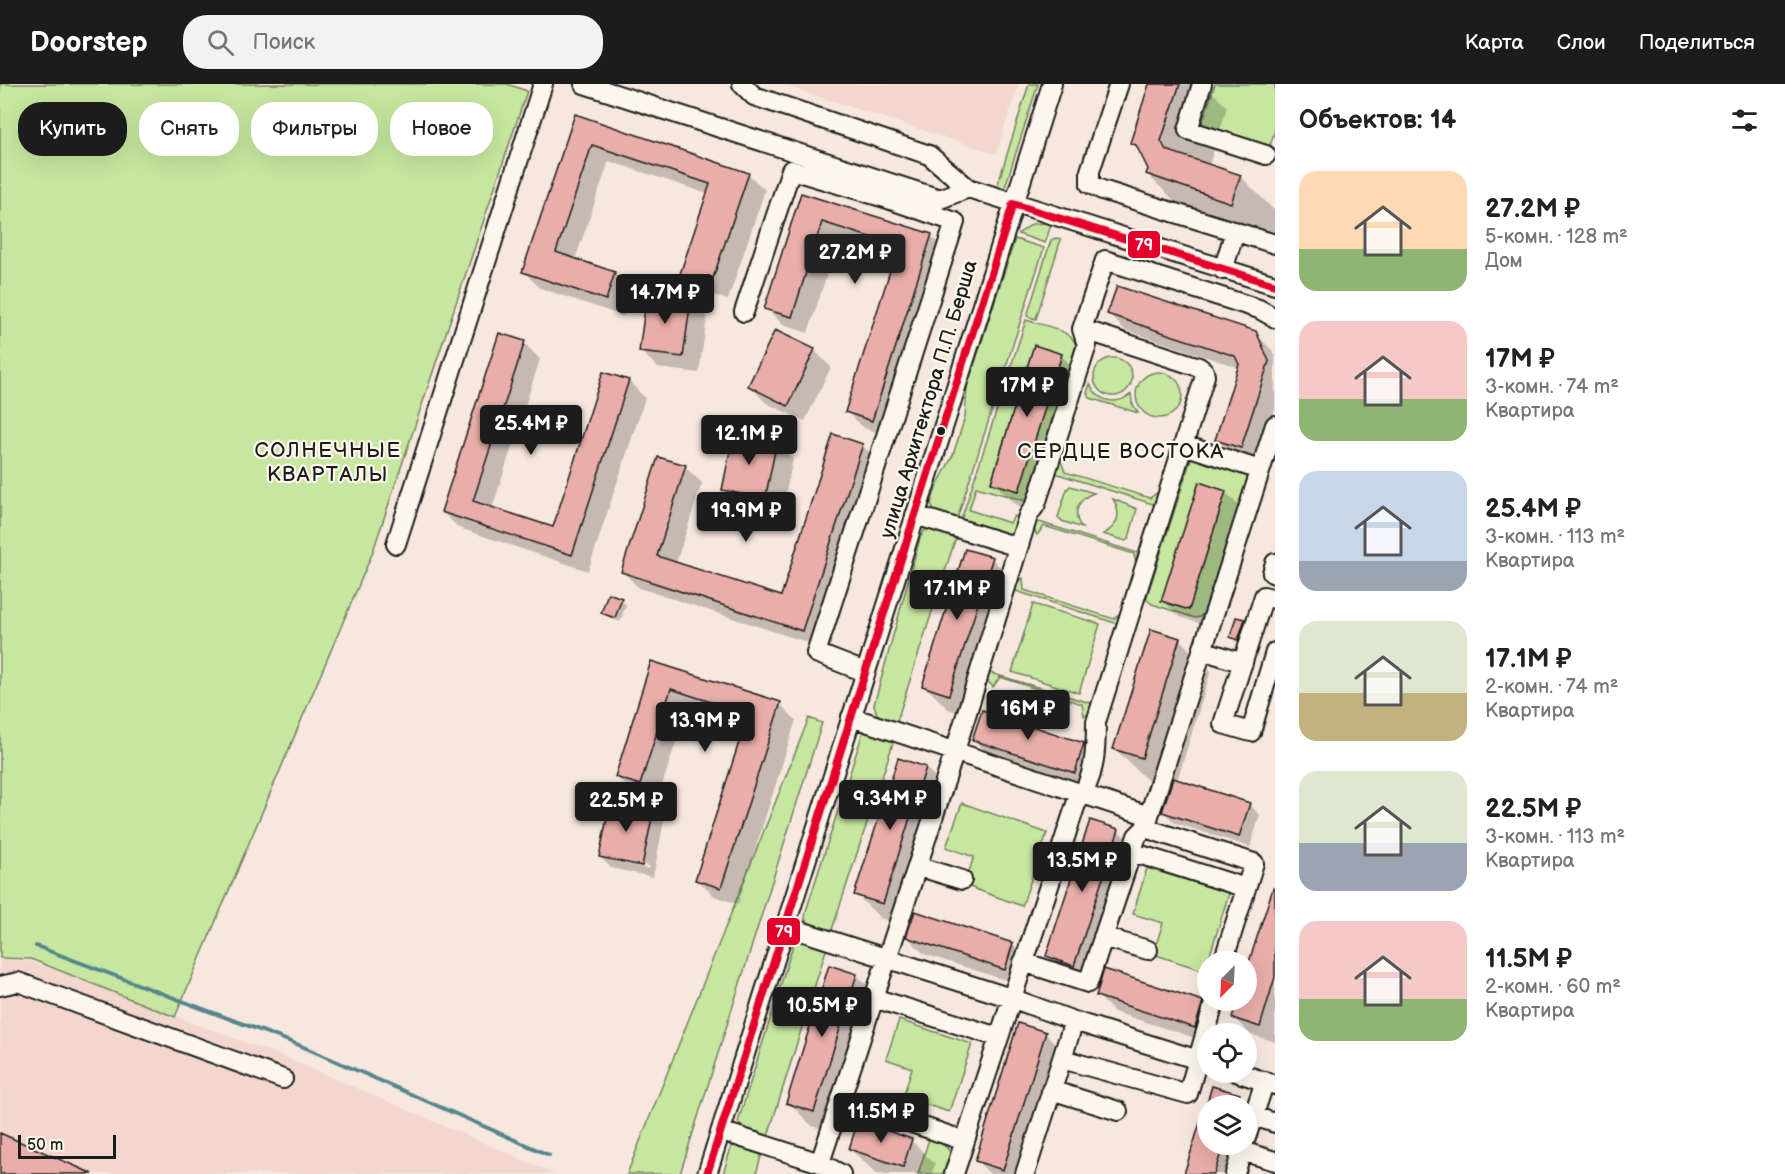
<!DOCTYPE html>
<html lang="ru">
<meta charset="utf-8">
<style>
:root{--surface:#fff;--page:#f2f2f2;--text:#222;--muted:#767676;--accent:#1c1c1c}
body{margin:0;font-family:"Balsamiq Sans",sans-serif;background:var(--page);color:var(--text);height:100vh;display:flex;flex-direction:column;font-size:22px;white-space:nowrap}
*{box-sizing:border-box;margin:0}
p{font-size:20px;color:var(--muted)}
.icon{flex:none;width:33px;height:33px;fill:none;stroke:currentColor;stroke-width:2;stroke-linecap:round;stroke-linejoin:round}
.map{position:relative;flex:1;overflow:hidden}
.side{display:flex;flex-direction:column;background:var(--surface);width:510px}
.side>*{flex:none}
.hud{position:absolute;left:18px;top:18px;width:570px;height:54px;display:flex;gap:12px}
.needle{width:39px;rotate:204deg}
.buttons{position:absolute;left:1197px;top:867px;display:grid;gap:12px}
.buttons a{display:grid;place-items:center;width:60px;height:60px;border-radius:50%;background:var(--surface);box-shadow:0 6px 24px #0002;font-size:30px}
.scale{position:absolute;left:18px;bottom:15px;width:98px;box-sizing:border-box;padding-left:6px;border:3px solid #1c1c1c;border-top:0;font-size:16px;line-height:21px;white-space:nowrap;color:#1c1c1c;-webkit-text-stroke:4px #fbf7ec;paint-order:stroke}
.price{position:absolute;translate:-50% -51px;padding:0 14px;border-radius:6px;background:var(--accent);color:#fff;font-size:20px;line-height:39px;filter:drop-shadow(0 2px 3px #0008)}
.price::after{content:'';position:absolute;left:50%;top:36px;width:18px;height:14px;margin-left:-9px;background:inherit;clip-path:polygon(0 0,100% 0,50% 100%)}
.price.current{background:#222;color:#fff}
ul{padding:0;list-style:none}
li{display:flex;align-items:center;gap:18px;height:150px;padding:0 24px}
li span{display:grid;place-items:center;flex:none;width:168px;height:120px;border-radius:18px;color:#555}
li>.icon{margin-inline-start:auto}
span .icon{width:72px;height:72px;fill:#fffc;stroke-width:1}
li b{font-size:26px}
h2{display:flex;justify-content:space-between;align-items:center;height:72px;padding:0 24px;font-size:26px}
.tag{padding:0 21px;border-radius:24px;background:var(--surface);box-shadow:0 6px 24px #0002;font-size:21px;line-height:54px}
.tag.current{background:var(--accent);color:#fff}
header{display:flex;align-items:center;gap:36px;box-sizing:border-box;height:84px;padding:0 30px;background:var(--accent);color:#fff}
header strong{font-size:28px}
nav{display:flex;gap:33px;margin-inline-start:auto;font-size:21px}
.search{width:420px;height:54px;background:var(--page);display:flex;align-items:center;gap:15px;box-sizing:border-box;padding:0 21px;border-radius:24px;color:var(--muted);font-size:22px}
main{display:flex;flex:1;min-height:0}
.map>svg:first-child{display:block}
</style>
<header>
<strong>Doorstep</strong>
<div class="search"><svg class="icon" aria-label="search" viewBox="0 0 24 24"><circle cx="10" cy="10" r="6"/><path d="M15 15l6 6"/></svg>Поиск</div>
<nav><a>Карта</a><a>Слои</a><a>Поделиться</a></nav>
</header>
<main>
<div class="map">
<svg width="1275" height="1090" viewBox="0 0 1275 1090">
<rect width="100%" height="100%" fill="#f7e8df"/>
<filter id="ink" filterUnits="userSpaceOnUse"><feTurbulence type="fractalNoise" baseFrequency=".0167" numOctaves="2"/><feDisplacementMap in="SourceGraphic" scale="12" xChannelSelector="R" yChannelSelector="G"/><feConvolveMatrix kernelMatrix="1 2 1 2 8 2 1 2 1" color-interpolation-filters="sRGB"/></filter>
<g filter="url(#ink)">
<!-- built -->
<path fill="#f3d7cf" d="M779 0H1019L996 70Z
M0 875 30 877 297 978 556 1090H0Z"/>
<!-- green -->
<path fill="#c7e7a0" stroke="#72825e" stroke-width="1.5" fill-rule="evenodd" d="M0 0H507L527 7 372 470 175 933 31 875 0 874Z
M1029 0H1038L1005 103 1001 108 995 109Z
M1215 0H1275V46L1269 65 1201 42Z
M1044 139 1051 141 1045 159 1018 150 1032 140Z
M1056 154 1061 155 1036 235 1027 232 1051 156Z
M1015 155 1044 164 956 438 934 428 931 419 937 402 953 371 965 333 967 303Z
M1026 236C1041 241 1071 245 1076 261L1026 417 976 403 969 426 1010 439 1014 432 1021 433 1014 450 1009 451 961 436ZM1034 262 1062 270 1018 407 991 398Z
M1094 293a19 19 0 1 1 38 0a19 19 0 1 1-38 0Z
M1136 311a23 23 0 1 1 46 0a23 23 0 1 1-46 0Z
M1090 300C1098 318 1116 322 1131 310L1132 319 1138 329 1090 314 1087 309Z
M1192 372 1249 390 1207 525 1200 533 1195 534 1152 520 1147 516V512ZM1199 399 1226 407 1189 525Z
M1061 377 1065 388 1150 414 1159 407 1161 410 1159 422 1052 388 1057 379Z
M1070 402 1094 409C1078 414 1071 430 1082 444L1062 437 1058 433 1067 405Z
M1113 415 1137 425 1129 454 1126 457 1103 450C1118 443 1122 430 1113 415Z
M1036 437 1144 471 1136 480 1134 470 1044 442 1037 451 1034 445Z
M932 443 957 450 895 643 877 630 874 621 920 454 924 447Z
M1023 494 1024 506 1114 535 1123 526 1121 541 1013 506 1017 498Z
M1033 520 1100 540 1079 609 1012 588Z
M987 588 1097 621 1092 629 1084 632 1082 620 1000 593 993 603 986 595Z
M809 634 822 639 680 1090H627Z
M869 644 895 653 831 849 811 841 805 835 806 827 863 648Z
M962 719 1047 749 1022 822 964 801 974 773 946 763Z
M1147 784 1229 809 1205 887 1153 870 1163 839 1133 830Z
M799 854 827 863 767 1055 746 1049 738 1038 794 858Z
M899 936 972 960 949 1028 903 1013 912 984 886 975Z
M929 1055C954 1063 953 1067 944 1090H918Z
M739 1060 762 1069 756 1090H723L731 1064 733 1062Z"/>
<!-- shadow -->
<path fill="#0003" fill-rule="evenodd" d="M1150 0H1204L1227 23 1209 82 1240 92 1275 127V156L1190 132 1147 90 1149 85 1141 68 1131 58Z
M576 32 748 90 765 106 728 216 698 206 682 189 708 110 609 77 575 176 615 189 631 206 623 232 540 204 523 187Z
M802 111 931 152 947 168 889 352 864 344 847 328 897 172 839 154 808 249 783 241 766 224Z
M690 216 707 233 699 289 658 284 641 267Z
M1109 230 1255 249 1272 266 1275 273V325L1258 380 1234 372 1217 355 1240 284 1125 246Z
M524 259 540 275 492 425 554 445 604 290 629 297 645 314 588 487 459 444 442 428Z
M814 266 831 283 805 337 766 319 750 302Z
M1061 271 1085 296 1043 431 1017 422 993 398Z
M776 358 793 375 781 431 740 422 723 405Z
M862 361 878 378 819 562 639 504 623 488 685 383 702 399 676 479 782 514Z
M1225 408 1242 425 1205 541 1180 533 1163 517Z
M992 475 1016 499 974 634 948 625 924 601Z
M621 516 626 521 620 538 608 533 603 528Z
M1244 537 1249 542 1243 560 1236 558 1231 553Z
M1179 555 1211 587 1177 697 1249 720 1260 731 1250 763 1175 739 1164 728 1171 705 1148 697 1115 665Z
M652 579 780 620 796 636 738 820 714 812 697 795 747 640 688 621 657 717 633 709 616 692Z
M974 656 1084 661 1100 677 1092 704 990 672Z
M926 684 950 708 907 843 880 834 856 810Z
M653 726 664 737 653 793 611 784 600 773ZM611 774 650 782 649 785 611 777Z
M1118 746 1142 771 1104 887 1202 918 1219 935 1208 958 1114 928 1097 911 1100 905 1072 896 1048 872Z
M1275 801V958L1250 950 1234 934 1246 916V893Z
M907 853 1013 860 1029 877 1021 901 924 870Z
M857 891 881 915 838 1051 812 1042 788 1018Z
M1045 949 1069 974 1033 1090H990L977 1077Z
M1213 1004 1239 1012 1263 1036 1246 1090H1186ZM1208 1022H1246V1060H1208Z
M911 1056 935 1080 932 1090H877L850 1065Z"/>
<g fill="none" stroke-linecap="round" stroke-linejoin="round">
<!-- stream -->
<path stroke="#55868c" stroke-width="4" d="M36 862 299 961 549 1071"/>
</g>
<!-- building -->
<path fill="#e9aea9" stroke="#1c1c1c" stroke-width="1.5" d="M1149 0H1180L1161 57 1166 66 1241 91 1231 119 1146 90 1148 85 1136 61 1130 59Z
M575 30 749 89 711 200 680 190 710 100 592 61 556 168 615 188 606 216 522 188Z
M801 109 932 150 872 337 845 328 898 162 822 138 792 233 764 225Z
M1117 202 1256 247 1269 277 1241 364 1215 356 1239 280 1235 272 1107 230Z
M647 209 691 215 683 273 639 268Z
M775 246 815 265 788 322 748 302Z
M499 249 525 257 473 417 553 443 603 288 629 296 572 471 441 428Z
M1034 261 1062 270 1019 407 991 399Z
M734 348 777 357 765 415 722 406Z
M833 350 863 360 802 547 621 488 658 373 686 381 657 472 781 512Z
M1199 398 1226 407 1189 526 1161 517Z
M965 465 993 473 949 611 922 602Z
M608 509 622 514 615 534 601 529Z
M1236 533 1245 535 1238 556 1230 553Z
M1151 545 1180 554 1142 674 1113 665Z
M651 577 781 618 721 804 695 796 748 630 671 605 640 701 615 693Z
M982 626 1084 659 1075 689 972 656Z
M898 674 926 683 883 820 854 811Z
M1173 694 1250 719 1239 753 1162 728Z
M611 715 654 724 642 782 599 773Z
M1090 736 1119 745 1074 882 1046 872Z
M1273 804H1275V893L1260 943 1232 934 1237 916H1246V887Z
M915 827 1013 859 1005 886 906 853Z
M829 881 857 890 814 1028 786 1019Z
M1104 885 1203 917 1195 944 1096 912Z
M1018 939 1046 948 1003 1086 975 1077Z
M1212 1002 1240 1010 1236 1022H1206Z
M1205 1023H1208V1060H1224L1214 1090H1184Z
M858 1037 912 1055 903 1083 849 1065Z
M0 1049 93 1090H0Z"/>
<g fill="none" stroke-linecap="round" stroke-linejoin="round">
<defs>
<path id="minor" d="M584 0 940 115 968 104 1275 201
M742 0 754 12 929 71 968 104
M1119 0 1090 87V100L1102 106 1275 160
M1202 0 1188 46 1266 71
M1223 186 1235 147
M744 228 791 86 888 115
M1184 361 1260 386
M915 431 1018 463
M396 460 543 0
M1275 479 1272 489 1275 490
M1275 515 1264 512 1223 640 1251 648 1275 568
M1202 566 1243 579
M865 588 816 569 955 138 888 115 892 100
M851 633 1149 732
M1145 744 1254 779 1223 878
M1132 768 1246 804
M917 782 962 796
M785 842 1011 914 1074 937 1025 1090
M1103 853 1148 866
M1023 878 1088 899 1137 752 1145 744 1275 341
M0 902 18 898 283 995
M874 914 998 953
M1074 937 1208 979
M1062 975 1188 1010 1215 916
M1236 988 1275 1001
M1051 1006 1118 1027
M841 1015 965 1057
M1253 1032 1275 1039
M721 1047 820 1079 841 1090
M1246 1054 1265 997
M1242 1067 1275 1077
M820 1079 955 667 1028 432 1036 420 1087 261 1082 245 1105 176 1259 225 1275 234
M707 1090 1052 0
M954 1090 1076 720C1095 695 1096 668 1096 638L1205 292 1204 287 1199 283 1082 245
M1235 1090 1244 1060"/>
</defs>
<!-- minor casing -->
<use href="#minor" stroke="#1c1c1c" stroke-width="22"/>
<!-- minor -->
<use href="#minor" stroke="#fbf7ec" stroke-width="18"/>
<defs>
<path id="bus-1" d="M1013 120 1275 201
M707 1090 1013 120"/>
</defs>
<!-- bus-1 casing -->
<use href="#bus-1" stroke="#fbf7ec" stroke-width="12"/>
<!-- bus-1 -->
<use href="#bus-1" stroke="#e4002b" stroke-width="8"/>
</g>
</g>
<!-- markers -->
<circle fill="#1c1c1c" stroke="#fbf7ec" stroke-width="2" cx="941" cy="347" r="5"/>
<g text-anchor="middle" stroke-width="4.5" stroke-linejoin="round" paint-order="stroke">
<!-- street labels -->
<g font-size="20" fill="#1c1c1c" stroke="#fbf7ec">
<text transform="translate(928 315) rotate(-73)" y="7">улица Архитектора П.П. Берша</text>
</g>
<!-- neighbourhood labels -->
<g font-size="21" letter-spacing="1.5" fill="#1c1c1c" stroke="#fbf7ec">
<text x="328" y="373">СОЛНЕЧНЫЕ<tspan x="328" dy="24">КВАРТАЛЫ</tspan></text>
<text x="1121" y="374">СЕРДЦЕ ВОСТОКА</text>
</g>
</g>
<g stroke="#fbf7ec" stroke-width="2">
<rect x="1127" y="146" width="34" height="29" rx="6" fill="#e4002b"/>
<rect x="766" y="833" width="35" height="29" rx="6" fill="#e4002b"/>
</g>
<g font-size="16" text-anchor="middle" font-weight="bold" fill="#fff">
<text x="1144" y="166">79</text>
<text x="784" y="853">79</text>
</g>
</svg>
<div class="buttons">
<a><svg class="needle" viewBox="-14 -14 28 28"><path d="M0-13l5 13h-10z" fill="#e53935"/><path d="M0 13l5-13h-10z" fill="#767676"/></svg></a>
<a><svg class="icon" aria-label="locate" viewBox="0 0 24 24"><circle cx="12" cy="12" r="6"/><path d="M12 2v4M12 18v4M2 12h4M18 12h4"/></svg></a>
<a><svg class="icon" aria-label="layers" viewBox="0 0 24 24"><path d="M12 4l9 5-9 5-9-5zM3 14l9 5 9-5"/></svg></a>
</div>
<div class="scale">50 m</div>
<b class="price current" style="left:855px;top:201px">27.2M ₽</b>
<b class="price" style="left:665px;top:241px">14.7M ₽</b>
<b class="price" style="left:1027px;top:334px">17M ₽</b>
<b class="price" style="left:531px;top:372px">25.4M ₽</b>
<b class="price" style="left:749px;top:382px">12.1M ₽</b>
<b class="price" style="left:746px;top:459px">19.9M ₽</b>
<b class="price" style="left:957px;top:537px">17.1M ₽</b>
<b class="price" style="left:1028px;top:657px">16M ₽</b>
<b class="price" style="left:705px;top:669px">13.9M ₽</b>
<b class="price" style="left:890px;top:747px">9.34M ₽</b>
<b class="price" style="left:626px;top:749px">22.5M ₽</b>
<b class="price" style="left:1082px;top:809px">13.5M ₽</b>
<b class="price" style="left:822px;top:954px">10.5M ₽</b>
<b class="price" style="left:881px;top:1060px">11.5M ₽</b>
<div class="hud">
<a class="tag current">Купить</a>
<a class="tag">Снять</a>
<a class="tag">Фильтры</a>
<a class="tag">Новое</a>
</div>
</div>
<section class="side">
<h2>Объектов: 14<svg class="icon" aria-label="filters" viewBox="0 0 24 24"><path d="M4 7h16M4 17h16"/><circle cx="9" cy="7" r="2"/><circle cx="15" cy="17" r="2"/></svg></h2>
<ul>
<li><span style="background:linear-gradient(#ffd9b3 65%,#8fb573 0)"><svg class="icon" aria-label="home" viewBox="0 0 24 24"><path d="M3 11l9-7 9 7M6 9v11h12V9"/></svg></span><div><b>27.2M ₽</b><p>5-комн. · 128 m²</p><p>Дом</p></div></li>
<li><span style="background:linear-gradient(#f6c9c9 65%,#8fb573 0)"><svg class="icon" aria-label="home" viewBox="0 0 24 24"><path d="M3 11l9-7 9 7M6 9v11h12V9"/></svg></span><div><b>17M ₽</b><p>3-комн. · 74 m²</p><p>Квартира</p></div></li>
<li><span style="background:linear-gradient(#c9d6e8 75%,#9aa5b1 0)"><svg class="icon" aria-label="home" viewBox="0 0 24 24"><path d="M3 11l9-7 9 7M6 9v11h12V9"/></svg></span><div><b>25.4M ₽</b><p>3-комн. · 113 m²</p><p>Квартира</p></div></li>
<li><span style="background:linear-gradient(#dfe7d0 60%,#c2b280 0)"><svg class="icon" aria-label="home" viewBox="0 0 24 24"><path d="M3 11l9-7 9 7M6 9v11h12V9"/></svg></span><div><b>17.1M ₽</b><p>2-комн. · 74 m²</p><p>Квартира</p></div></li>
<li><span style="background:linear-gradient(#dfe7d0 60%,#9aa5b1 0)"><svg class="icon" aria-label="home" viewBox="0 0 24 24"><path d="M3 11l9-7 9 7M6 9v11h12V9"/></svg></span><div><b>22.5M ₽</b><p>3-комн. · 113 m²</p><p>Квартира</p></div></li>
<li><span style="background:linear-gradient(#f6c9c9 65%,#8fb573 0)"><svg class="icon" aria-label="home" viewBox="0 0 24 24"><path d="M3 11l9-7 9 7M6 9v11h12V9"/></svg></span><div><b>11.5M ₽</b><p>2-комн. · 60 m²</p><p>Квартира</p></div></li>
</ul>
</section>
</main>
